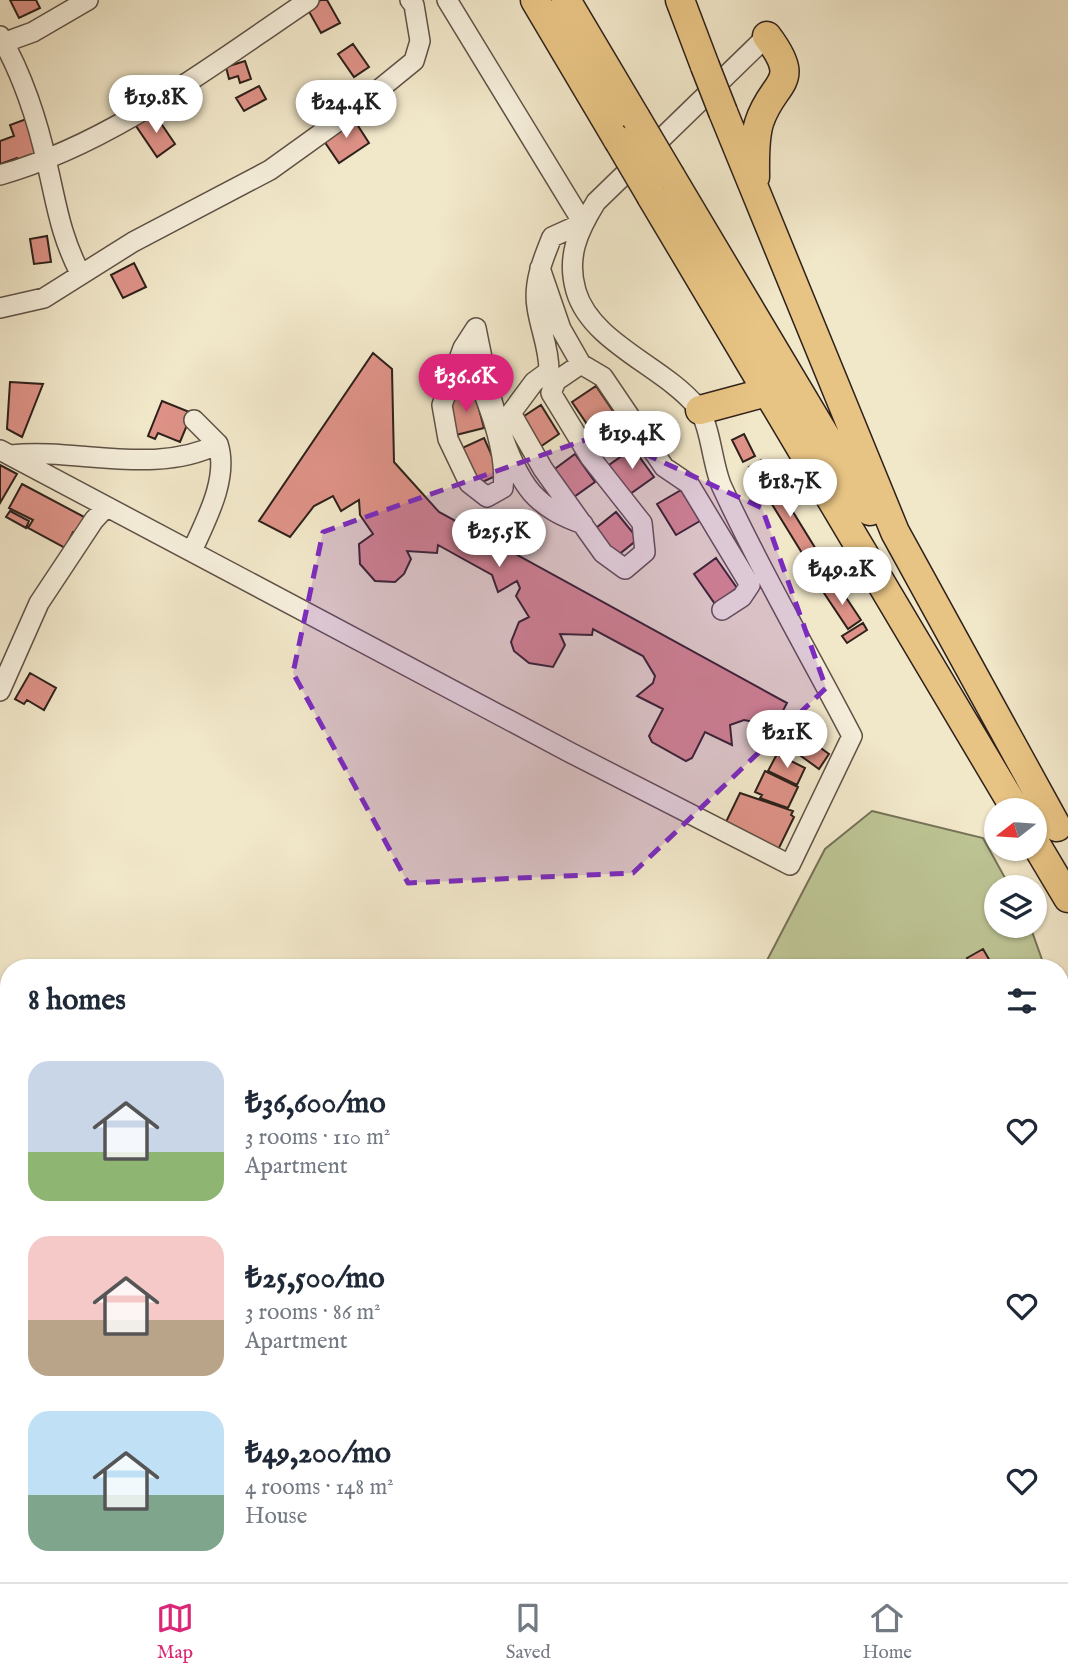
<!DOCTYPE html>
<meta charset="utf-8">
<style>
:root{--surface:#fff;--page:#f6f6f7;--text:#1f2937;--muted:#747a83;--line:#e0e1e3;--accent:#db2777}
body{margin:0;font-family:"IM FELL English",serif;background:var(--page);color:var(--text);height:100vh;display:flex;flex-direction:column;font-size:26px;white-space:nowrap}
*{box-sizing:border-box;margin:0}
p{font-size:23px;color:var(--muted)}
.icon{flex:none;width:38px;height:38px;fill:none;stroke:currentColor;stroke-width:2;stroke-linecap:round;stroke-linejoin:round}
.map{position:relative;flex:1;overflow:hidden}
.details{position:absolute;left:0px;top:959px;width:1069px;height:623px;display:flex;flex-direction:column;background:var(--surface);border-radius:28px 28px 0 0;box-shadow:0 2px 5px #0004}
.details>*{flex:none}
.needle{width:46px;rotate:253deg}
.fabs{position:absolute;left:984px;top:798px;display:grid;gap:14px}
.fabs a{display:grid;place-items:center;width:63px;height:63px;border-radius:50%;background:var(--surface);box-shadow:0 2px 5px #0004;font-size:35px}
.price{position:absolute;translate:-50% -60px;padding:0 16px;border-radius:24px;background:#fff;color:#222;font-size:23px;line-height:46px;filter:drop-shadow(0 2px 4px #0008)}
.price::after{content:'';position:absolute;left:50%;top:42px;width:21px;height:16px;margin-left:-10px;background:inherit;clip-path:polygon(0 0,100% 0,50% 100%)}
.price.active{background:var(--accent);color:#fff}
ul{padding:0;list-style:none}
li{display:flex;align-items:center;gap:21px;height:175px;padding:0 28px}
li span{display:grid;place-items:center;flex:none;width:196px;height:140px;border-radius:21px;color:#555}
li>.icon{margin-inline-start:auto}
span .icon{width:84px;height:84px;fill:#fffc;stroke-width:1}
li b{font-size:30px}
h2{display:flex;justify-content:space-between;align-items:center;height:84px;padding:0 28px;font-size:30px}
.dock{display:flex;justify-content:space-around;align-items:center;height:98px;border-top:2px solid var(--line);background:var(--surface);font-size:19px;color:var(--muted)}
.dock a{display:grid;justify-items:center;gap:4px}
.dock .active{color:var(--accent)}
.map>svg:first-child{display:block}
</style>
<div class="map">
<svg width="1068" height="1582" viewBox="0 0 1068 1582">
<rect width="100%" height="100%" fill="#f1e7c9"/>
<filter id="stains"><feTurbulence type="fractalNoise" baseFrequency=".00286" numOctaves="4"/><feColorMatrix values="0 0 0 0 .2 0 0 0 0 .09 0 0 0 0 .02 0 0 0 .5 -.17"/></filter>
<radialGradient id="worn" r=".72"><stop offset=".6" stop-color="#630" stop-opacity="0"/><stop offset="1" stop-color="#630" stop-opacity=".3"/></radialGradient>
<!-- green -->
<path fill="#bdc494" stroke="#767258" stroke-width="2" d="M872 811 983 838 1010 887H996V926H1030L1045 968H763L825 849Z"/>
<!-- building -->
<path fill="#de9287" stroke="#2e211b" stroke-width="2" d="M10 0H36L40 8 19 18Z
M321 0H327L340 23 321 33 307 8Z
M353 44 369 67 354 77 338 54Z
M245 61 251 79 240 83 238 76 229 79 226 67Z
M259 86 266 99 244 111 236 98Z
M154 113 175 144 157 157 136 126Z
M29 118 42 154 18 163 17 158 0 164V141L14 136 10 125Z
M353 118 369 143 339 163 322 138Z
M47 236 51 262 34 264 30 239Z
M134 263 146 287 123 298 111 275Z
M373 353 392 369 394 462 439 512 787 703 775 726 744 720 730 725 732 745 705 732 692 758 686 761 652 742 649 736 663 709 637 696 653 683 655 676 643 656 593 629 592 635 560 634 565 645 553 667 529 663 514 651 511 642 519 622 529 617 516 596 520 588 517 581 498 592 492 575 438 545 437 553 407 551 411 559 404 574 395 582 375 581 360 564 359 544 373 534 360 515 359 500 341 511 333 496 314 506 290 537 259 521Z
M10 382 43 384 22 437 7 429Z
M596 386 615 414 591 430 572 402Z
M475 394 484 428 456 435 447 401Z
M162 401 192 413 180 442 158 433 155 439 148 436Z
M541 405 559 434 537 449 518 420Z
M744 434 755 456 743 462 732 440Z
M484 438 500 474 476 485 460 449Z
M633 448 654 477 630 494 609 465Z
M575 454 595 482 571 499 552 471Z
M761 460 830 572 818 579 749 467Z
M0 465 17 474 0 503Z
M22 484 88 519 79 535 73 532 65 548 28 528 33 520 9 508Z
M681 490 700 521 676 535 657 504Z
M10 511 29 521 26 528 6 517Z
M616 512 638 539 617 556 596 528Z
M716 558 737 588 715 604 694 574Z
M837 584 861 620 848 629 824 593Z
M863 623 867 630 847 643 842 636Z
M30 673 56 688 44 710 27 700 24 704 15 699Z
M811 741 829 754 819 769 801 756Z
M777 754 805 768 797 785 768 771Z
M765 771 798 787 788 808 760 798 762 795 755 792Z
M740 793 793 811 791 815 794 817 778 850 725 824Z
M983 949 994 968H973L967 958Z
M0 999 9 1005V1032L5 1038 0 1035Z
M0 1399 8 1401 1 1432 0 1431Z"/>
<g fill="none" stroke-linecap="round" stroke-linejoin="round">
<defs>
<path id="minor" d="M447 0 583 223 552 237C543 259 533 283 537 307 540 329 549 347 549 371L534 382 511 413 543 469 603 553 625 569 645 552 642 523 590 457 551 393 556 381 581 364 561 329 540 268
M0 36C22 73 38 122 47 164 57 206 60 234 80 273
M0 44 33 32 88 0
M0 175C113 143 212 65 309 0
M0 308 44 298 133 242 270 170 355 109 414 61 420 41 414 5 410 0
M463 348C482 385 508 447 503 488L487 497 469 483 448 439 442 405 463 348 476 328C485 374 501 457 532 493 546 509 564 517 583 524
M581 364 603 377 664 467 689 484 750 585 742 597 722 610
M194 420 218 444
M0 450 571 753 790 865 852 736C809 653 761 572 722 487 712 465 711 425 697 407 665 367 591 343 576 291 566 257 578 231 596 202L767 36
M11 455C78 448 155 476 218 444 229 478 206 520 192 551
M0 691 39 603 94 520 105 508
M0 1182 9 1183
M0 1387 4 1389"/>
<path id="highway" d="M535 0 618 140
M566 0 636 118
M680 0 705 66
M723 112 895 532 1057 827
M671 177 870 511
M755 177C755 159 754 140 759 123 773 79 804 85 767 36
M651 196 1016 810
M700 410 767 392
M1034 841 1068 898"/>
</defs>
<!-- minor casing -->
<use href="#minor" stroke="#5f5246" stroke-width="22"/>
<!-- highway casing -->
<use href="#highway" stroke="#2e211b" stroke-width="31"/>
<!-- minor -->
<use href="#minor" stroke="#f6efdc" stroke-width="19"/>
<!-- highway -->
<use href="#highway" stroke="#e8c484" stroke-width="28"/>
<defs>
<path id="highway-bridge" d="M705 66 723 112
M636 118 671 177
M618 140 651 196"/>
</defs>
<!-- highway-bridge casing -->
<use href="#highway-bridge" stroke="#2e211b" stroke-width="31" stroke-linecap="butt"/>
<!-- highway-bridge -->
<use href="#highway-bridge" stroke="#e8c484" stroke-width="28"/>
</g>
<!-- marked area -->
<path fill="#7b2cbf" fill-opacity="0.2" stroke="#7b2cbf" stroke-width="5" stroke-dasharray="14 9" stroke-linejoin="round" d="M602 434 762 508 826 688 633 873 408 883 293 673 323 532Z"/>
<rect width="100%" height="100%" filter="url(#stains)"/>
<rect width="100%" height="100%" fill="url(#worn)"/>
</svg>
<div class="fabs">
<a><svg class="needle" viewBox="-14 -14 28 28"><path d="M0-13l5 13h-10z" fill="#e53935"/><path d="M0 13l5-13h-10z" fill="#747a83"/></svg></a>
<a><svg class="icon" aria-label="layers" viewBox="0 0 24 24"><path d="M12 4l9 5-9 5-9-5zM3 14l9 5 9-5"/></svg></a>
</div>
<b class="price" style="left:156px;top:135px">₺19.8K</b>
<b class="price" style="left:346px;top:140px">₺24.4K</b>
<b class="price active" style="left:466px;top:414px">₺36.6K</b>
<b class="price" style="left:632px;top:471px">₺19.4K</b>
<b class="price" style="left:790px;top:519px">₺18.7K</b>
<b class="price" style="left:499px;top:569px">₺25.5K</b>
<b class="price" style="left:842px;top:607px">₺49.2K</b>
<b class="price" style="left:787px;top:770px">₺21K</b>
<section class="details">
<h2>8 homes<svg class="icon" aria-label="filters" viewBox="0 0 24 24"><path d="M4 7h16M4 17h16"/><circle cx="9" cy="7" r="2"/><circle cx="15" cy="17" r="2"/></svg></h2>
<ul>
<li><span style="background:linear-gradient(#c9d6e8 65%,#8fb573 0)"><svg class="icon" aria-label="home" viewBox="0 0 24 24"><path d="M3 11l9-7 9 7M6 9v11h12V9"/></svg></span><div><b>₺36,600/mo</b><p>3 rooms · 110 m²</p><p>Apartment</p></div><svg class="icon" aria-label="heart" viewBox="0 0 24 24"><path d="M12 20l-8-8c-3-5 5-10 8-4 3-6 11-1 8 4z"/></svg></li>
<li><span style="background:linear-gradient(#f6c9c9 60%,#b9a48a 0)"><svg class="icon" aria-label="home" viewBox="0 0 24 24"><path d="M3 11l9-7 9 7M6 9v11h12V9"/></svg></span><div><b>₺25,500/mo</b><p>3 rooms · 86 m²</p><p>Apartment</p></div><svg class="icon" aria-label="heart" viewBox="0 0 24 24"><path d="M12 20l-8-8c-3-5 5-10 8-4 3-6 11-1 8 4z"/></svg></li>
<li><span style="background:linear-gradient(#bfe0f5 60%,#7fa58c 0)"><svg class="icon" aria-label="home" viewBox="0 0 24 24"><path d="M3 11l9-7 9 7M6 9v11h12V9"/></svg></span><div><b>₺49,200/mo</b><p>4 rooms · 148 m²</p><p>House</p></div><svg class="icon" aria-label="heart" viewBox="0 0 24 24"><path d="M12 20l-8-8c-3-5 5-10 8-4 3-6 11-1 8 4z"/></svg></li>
</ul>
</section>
</div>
<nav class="dock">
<a class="active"><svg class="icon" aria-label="map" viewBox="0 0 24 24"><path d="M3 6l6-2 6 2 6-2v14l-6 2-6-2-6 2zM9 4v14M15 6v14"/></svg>Map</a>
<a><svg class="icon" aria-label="saved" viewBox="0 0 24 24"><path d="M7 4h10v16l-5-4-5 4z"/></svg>Saved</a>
<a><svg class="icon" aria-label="home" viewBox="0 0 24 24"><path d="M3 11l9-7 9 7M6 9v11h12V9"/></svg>Home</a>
</nav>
